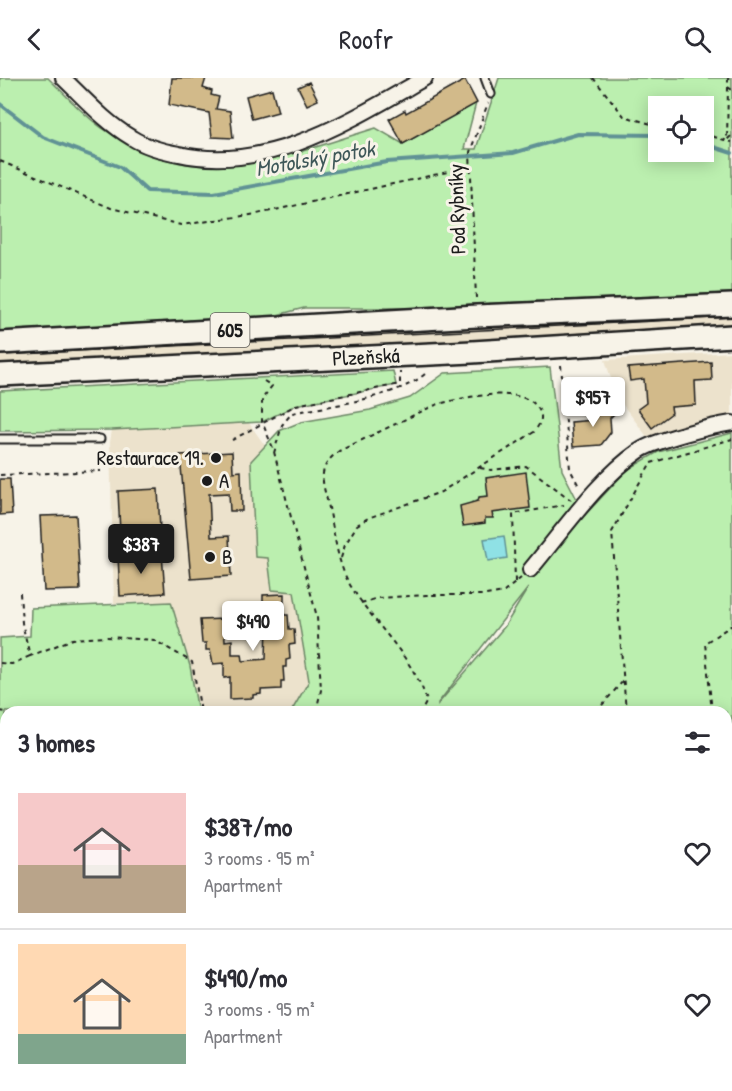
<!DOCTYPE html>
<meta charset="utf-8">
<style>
:root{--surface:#fff;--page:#f7f7f7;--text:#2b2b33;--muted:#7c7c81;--line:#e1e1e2;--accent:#1c1c1c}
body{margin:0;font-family:"Patrick Hand",sans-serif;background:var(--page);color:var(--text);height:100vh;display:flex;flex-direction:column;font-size:22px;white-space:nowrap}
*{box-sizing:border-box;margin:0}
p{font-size:20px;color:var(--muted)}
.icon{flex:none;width:33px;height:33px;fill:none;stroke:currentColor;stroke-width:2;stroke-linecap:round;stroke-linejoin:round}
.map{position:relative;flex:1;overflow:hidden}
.drawer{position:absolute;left:0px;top:628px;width:732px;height:386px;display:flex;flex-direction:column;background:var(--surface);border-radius:18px 18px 0 0;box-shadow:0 3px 15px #0003}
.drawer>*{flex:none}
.controls{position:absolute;left:648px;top:18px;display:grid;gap:12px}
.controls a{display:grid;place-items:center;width:66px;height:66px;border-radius:0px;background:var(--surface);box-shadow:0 3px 15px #0003;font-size:30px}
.price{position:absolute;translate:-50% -51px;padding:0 14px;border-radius:6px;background:#fff;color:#222;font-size:20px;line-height:39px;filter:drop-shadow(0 2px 3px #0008)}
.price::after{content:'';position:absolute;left:50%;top:36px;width:18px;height:14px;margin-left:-9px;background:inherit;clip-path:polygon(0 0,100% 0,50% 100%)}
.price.on{background:var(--accent);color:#fff}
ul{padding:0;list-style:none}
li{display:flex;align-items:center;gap:18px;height:150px;padding:0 18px}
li+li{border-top:2px solid var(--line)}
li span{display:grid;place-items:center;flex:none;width:168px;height:120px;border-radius:0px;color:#555}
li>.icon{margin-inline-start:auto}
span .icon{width:72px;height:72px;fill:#fffc;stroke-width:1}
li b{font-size:26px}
h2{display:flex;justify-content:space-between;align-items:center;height:72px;padding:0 18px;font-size:26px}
header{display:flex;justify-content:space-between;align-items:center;height:78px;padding:0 18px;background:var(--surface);font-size:27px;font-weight:600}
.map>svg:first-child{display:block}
</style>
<header><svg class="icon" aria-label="back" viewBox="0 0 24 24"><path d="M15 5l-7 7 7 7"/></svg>Roofr<svg class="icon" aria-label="search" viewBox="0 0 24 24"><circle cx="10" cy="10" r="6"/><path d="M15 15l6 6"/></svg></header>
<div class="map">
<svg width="732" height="1013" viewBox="0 0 732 1013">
<rect width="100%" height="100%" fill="#f7f3e8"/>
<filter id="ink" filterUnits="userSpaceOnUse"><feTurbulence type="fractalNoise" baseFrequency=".0167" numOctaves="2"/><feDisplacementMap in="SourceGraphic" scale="12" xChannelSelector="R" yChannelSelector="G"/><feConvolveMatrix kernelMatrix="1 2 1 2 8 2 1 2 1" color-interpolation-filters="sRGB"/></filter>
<g filter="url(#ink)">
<!-- built -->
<path fill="#ece2cc" d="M732 235V249L482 267 0 288V273Z
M732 274V339L648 360 617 319 605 282Z
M249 345 266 369 251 383 255 479H269L294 514 309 603 291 634H198L190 588 171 524 114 525 110 364 112 352Z"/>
<!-- green -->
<path fill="#bbefaf" stroke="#6c8666" stroke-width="1.5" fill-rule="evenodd" d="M0 0H48C65 16 82 36 102 50 200 118 274 81 376 50L403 66 476 25 464 71H476L499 0H732V215L476 226 419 230H304L273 238 0 253ZM658 28H704V74H658Z
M550 289 562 392 585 437 627 392 658 374 732 355V916L726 921V634H291L309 603 294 514 272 512 268 480 255 479 251 383 279 353 301 344 370 332 410 320 445 295ZM528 510 505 548 438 626V625Z
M393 293 396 307 296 327 262 344 112 352 0 353V313Z
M171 524 190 588 198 634H6V1008H638L632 1013H0V560L30 558 31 530Z
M732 943V1013H657L676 1008H726V948Z"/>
<!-- water -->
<path fill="#8fe1e5" stroke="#619295" stroke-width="1.5" d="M504 458 507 480 488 483 484 461Z"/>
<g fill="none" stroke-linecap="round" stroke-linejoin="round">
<!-- stream -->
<path stroke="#619295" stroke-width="4" d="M0 26 43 59 120 89 147 113 214 115 387 84 513 75 578 56 658 57
M704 66 732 75"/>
</g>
<!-- building -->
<path fill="#d2ba8a" stroke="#1c1c1c" stroke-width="1.5" d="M172 0H206L203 10 212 13 211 17 219 19 216 31 230 33 233 60 212 59 209 35 169 27Z
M465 2 477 25 403 66 389 41 405 32 406 35Z
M309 4 318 22 307 27 298 9Z
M272 11 278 34 252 41 246 18Z
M711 284 712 302 695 303 696 327 671 329 672 335 652 350 638 331 646 325 644 301 630 303 628 290Z
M602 323 615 335 610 340 611 354 601 367 573 369 571 344 594 342 593 333Z
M232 374 233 394 241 393 242 433H230L229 415 209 416 211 459 229 458 231 498 191 501 180 377Z
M526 394 530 430 492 435 493 440H485V445L463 448 460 428 478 423 479 419 488 418 486 400Z
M0 401H10L12 436 0 437Z
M158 411 160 452 120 454 118 413Z
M76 437 80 512 44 513 40 438Z
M149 476H162L165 515 120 518 118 478Z
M284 516V537H288L289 551H294L295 566 289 567 290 581 286 582V589H283L284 603H281V611L261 612V616L253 617V620L230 621V599L224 600V585L213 586 210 572H206V565H202L200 542 224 541 225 563 232 562V576H242L243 583 266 581 267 546H263V517Z"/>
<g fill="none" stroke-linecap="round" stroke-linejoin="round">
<defs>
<path id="lane" d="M485 0 491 16
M0 361H100
M673 1008V1013"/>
<path id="street" d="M63 0C85 21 105 44 132 60 146 69 162 73 179 76 268 96 351 42 425 0
M530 492C563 453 597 402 639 373 656 362 711 348 732 345
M726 937 732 932
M641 1013 647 1008"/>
<path id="primary" d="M0 265 477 238 732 227
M0 297 472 274 732 258"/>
</defs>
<!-- lane casing -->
<use href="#lane" stroke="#1c1c1c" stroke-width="11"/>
<!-- street casing -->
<use href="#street" stroke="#1c1c1c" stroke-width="18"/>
<!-- primary casing -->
<use href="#primary" stroke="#1c1c1c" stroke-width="26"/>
<!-- path -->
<path stroke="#1c1c1c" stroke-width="2" stroke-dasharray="4.5 4.5" stroke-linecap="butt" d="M593 0 624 38 658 48
M728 0V9L732 12
M728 9 727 62 732 57
M704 56 732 64
M0 83 111 130 181 147 257 136 470 89
M476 220 470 74 488 25
M561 287 570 391 580 410
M264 303 272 308 262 321V344L273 370 317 539 321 612 316 634
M232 362 296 327 400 306V294
M274 375 282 347 292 335C328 328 404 319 428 293
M651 385 732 361
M480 390 491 392 526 388 571 422
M0 397 101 393
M341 480 345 467 357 447 368 440 441 414 534 354C539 347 544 341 539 332 526 305 456 320 433 328L339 373C315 391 323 404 329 430 334 453 337 484 349 505 372 545 413 578 427 623L421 634
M515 504 513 436 564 427
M20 515 22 545 30 578 73 561 107 559 154 562 192 584 201 634
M361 525 378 520 426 517H486L504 514 521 500
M0 585 12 586 30 578
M0 633 7 634
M596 634 623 603
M626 634 612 454 650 386
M712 634 705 565 732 547
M726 654 732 650
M726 755 732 751
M726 860 732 856
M194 1013 286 1012
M542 1013 547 1008"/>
<!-- lane -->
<use href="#lane" stroke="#f7f3e8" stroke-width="7"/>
<!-- street -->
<use href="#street" stroke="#f7f3e8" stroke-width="14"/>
<!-- primary -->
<use href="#primary" stroke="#f7f3e8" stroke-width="21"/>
<!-- tram -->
<path stroke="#1c1c1c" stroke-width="1.5" d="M0 277 732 239"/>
</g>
</g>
<!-- markers -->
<g fill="#1c1c1c" stroke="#f7f3e8" stroke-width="2">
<circle cx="216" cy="380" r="6"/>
<circle cx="207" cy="403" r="6"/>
<circle cx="210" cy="479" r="6"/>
</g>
<g text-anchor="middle" stroke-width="6" stroke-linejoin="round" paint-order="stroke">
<!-- shield labels -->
<rect fill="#f7f3e8" stroke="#5e5c59" stroke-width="1.5" x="210.5" y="235" width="39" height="34" rx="4.5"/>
<g font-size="20" font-weight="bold" fill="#1c1c1c">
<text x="230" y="259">605</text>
</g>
<!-- street labels -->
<g font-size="21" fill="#1c1c1c" stroke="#f7f3e8">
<text transform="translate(457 131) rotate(-92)" y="7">Pod Rybníky</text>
<text transform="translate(366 279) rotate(-3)" y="7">Plzeňská</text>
</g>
<!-- poi labels -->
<g font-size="21" fill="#1c1c1c" stroke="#f7f3e8" text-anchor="start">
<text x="204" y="387" text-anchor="end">Restaurace 19.</text>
<text x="219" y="410">A</text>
<text x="222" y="486">B</text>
</g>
<!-- water labels -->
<g font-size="22" font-style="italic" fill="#3e5758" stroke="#f7f3e8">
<text transform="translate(315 80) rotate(-10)" y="8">Motolský potok</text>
</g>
</g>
</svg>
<div class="controls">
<a><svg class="icon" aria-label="locate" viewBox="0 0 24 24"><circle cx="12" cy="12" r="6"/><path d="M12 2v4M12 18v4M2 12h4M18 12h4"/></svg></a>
</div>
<b class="price" style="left:593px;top:350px">$957</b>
<b class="price on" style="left:141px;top:497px">$387</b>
<b class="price" style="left:253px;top:574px">$490</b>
<section class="drawer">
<h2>3 homes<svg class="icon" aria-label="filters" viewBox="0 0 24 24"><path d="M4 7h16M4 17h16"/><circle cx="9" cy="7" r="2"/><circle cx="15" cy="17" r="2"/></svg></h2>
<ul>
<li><span style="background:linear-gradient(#f6c9c9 60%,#b9a48a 0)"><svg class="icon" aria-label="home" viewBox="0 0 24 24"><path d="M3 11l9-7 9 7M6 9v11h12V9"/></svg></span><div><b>$387/mo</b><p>3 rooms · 95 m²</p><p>Apartment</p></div><svg class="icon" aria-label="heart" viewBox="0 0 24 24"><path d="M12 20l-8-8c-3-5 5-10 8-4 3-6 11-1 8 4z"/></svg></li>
<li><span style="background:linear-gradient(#ffd9b3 75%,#7fa58c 0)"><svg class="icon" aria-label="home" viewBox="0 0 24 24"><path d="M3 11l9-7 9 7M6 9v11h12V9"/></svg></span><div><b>$490/mo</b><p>3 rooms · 95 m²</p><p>Apartment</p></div><svg class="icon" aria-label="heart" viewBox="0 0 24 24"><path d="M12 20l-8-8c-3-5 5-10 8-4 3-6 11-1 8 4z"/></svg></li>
</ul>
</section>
</div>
